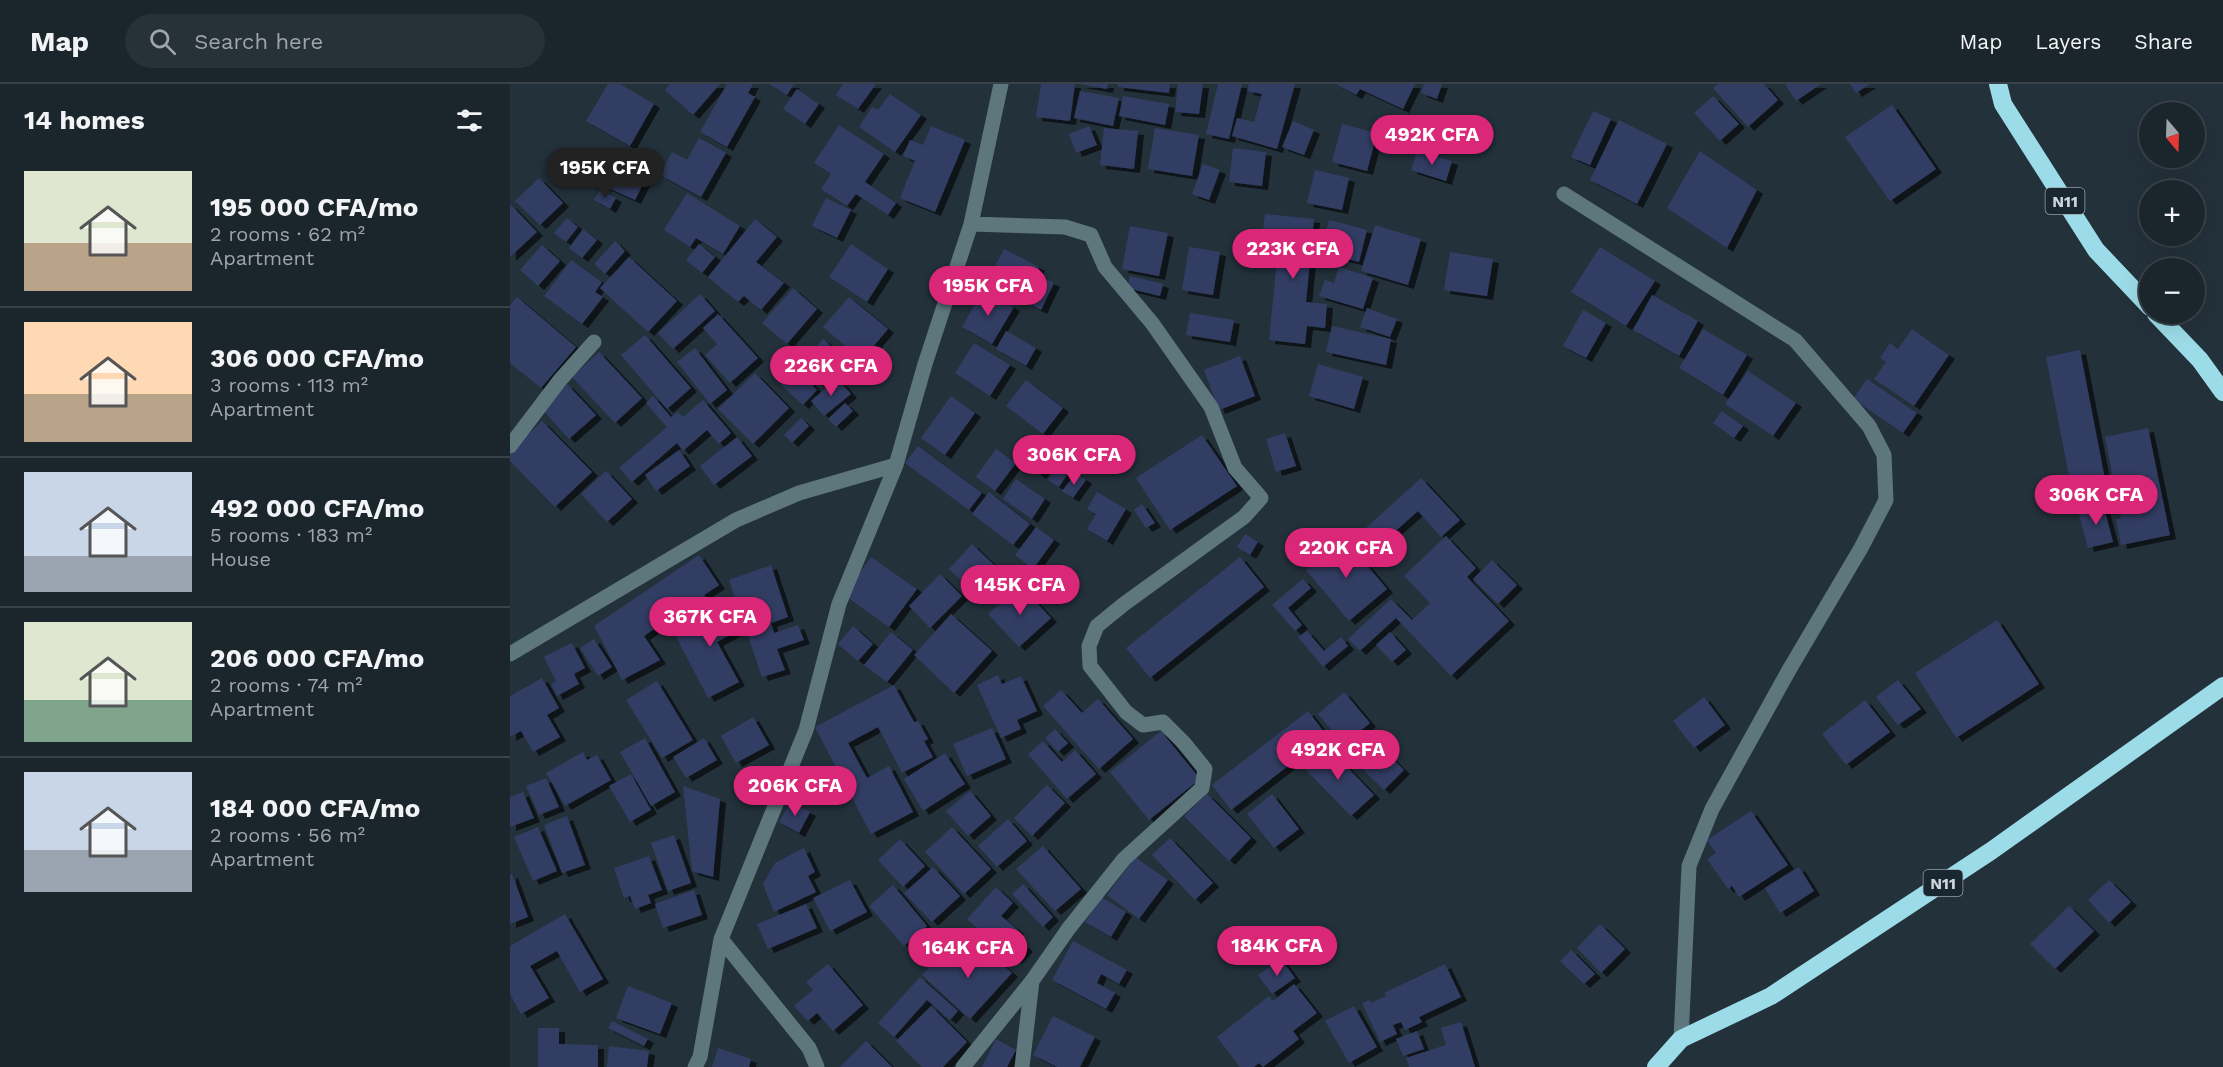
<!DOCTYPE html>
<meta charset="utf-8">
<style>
:root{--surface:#1a252c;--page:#273138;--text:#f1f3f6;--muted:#9fa5a9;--line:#384248;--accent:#db2777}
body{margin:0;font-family:"Work Sans",sans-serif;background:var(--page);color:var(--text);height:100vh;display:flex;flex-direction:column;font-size:22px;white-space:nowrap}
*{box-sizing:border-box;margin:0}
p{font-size:20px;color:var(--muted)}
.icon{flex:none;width:33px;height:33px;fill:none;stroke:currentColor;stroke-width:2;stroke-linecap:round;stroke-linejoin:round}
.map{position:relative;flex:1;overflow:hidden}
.panel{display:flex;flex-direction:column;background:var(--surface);width:510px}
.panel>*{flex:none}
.needle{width:39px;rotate:161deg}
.fabs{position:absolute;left:1629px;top:18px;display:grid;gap:12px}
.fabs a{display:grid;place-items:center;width:66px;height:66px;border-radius:50%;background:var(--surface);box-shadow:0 6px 24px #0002,0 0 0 2px var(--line);font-size:30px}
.price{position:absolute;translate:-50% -51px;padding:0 14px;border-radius:21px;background:var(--accent);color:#fff;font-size:20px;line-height:39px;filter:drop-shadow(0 2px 3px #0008)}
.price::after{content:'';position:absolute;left:50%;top:36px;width:18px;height:14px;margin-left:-9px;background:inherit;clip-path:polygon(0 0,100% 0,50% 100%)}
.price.on{background:#222;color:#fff}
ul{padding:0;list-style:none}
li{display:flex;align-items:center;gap:18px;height:150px;padding:0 24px}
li+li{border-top:2px solid var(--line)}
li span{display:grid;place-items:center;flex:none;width:168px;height:120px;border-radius:0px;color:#555}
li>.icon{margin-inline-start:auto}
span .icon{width:72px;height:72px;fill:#fffc;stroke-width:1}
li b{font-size:26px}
h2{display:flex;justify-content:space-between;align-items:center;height:72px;padding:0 24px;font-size:26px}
header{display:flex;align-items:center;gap:36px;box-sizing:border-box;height:84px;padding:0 30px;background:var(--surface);border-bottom:2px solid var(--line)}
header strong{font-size:28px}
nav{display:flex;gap:33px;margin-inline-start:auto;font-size:21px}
.search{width:420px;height:54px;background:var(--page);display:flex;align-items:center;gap:15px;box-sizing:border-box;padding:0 21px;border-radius:33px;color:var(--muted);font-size:22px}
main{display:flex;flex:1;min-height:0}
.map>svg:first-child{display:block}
</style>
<header>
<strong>Map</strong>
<div class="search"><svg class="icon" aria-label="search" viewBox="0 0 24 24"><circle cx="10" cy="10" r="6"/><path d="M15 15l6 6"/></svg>Search here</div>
<nav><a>Map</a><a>Layers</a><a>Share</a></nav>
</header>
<main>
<section class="panel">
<h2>14 homes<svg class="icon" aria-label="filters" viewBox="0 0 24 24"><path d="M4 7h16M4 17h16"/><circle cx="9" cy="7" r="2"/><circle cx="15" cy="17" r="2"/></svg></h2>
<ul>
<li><span style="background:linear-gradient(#dfe7d0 60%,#b9a48a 0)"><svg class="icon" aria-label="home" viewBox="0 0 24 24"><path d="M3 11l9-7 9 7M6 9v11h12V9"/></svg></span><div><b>195 000 CFA/mo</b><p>2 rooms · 62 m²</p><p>Apartment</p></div></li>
<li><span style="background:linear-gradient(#ffd9b3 60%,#b9a48a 0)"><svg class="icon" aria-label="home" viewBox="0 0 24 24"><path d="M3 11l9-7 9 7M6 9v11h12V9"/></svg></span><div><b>306 000 CFA/mo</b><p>3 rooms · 113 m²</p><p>Apartment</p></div></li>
<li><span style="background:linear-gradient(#c9d6e8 70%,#9aa5b1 0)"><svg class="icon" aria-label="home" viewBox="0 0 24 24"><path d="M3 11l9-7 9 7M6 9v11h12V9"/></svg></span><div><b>492 000 CFA/mo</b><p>5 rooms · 183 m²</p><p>House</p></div></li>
<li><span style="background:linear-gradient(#dfe7d0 65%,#7fa58c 0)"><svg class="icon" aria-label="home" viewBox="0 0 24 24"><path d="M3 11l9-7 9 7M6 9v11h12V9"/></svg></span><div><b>206 000 CFA/mo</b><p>2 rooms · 74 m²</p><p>Apartment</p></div></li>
<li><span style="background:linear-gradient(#c9d6e8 65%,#9aa5b1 0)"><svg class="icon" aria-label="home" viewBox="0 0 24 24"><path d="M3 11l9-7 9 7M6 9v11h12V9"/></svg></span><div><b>184 000 CFA/mo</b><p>2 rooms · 56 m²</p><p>Apartment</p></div></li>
</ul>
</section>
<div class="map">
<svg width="1713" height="983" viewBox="0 0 1713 983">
<defs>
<filter id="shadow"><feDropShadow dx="6" dy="4" stdDeviation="0" flood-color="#0009"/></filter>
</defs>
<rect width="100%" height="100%" fill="#23313b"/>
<!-- building -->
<path fill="#313e63" filter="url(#shadow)" d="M98 0H110L144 20 120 62 76 37Z
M160 0H210L183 31 155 6Z
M217 0H243L238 9 245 13 217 63 190 48Z
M259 0H284L277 11Z
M333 0H366L348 25 326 11Z
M531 0H565L560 37 526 33Z
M569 0H598L597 5Z
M608 0H660L659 9 608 3Z
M668 0H693L689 30 665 28Z
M708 0H732L719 55 696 50Z
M739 0H785L767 65 722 52 727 34 744 38 752 10 737 7Z
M826 0H905L893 25 850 5 846 11Z
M914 0H932L927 15 911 9Z
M1208 0H1254L1268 16 1238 43 1203 4Z
M1275 0H1311L1286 17Z
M1340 0H1360L1346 9Z
M287 5 309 20 295 40 273 25Z
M570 7 609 14 603 42 564 34Z
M380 10 411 31 385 68 349 43 362 23 368 26Z
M613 12 659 20 655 41 609 32Z
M1203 12 1229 40 1210 57 1184 29Z
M1382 21 1426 85 1380 117 1335 53Z
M1083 27 1101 35 1080 81 1061 73Z
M1109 36 1157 60 1127 120 1080 96Z
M783 37 804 46 794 71 772 63Z
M832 40 867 49 857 87 822 78Z
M329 41 374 70 355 98 386 119 378 131 346 110 337 122 311 105 321 90 304 79Z
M421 42 455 56 425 128 390 114 405 77 393 72 400 56 413 61Z
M579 42 587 61 566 69 559 50Z
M594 44 628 47 624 85 590 81Z
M645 44 689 51 682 92 638 85Z
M189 54 216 69 191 113 150 91 162 68 177 76Z
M723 64 756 68 752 102 719 98Z
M907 67 942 77 936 97 901 86Z
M1190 67 1247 106 1217 164 1157 124Z
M94 77 135 96 125 116 85 98Z
M693 80 710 86 699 116 682 110Z
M805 86 839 94 832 126 797 119Z
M29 94 53 119 30 141 5 117Z
M90 106 106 114 100 125 84 116Z
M177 109 230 142 213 170 186 154 180 163 154 146Z
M316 114 341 126 327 154 302 142Z
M0 120 27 148 0 173Z
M755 130 804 135 796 218 817 220 815 244 797 242 795 260 759 256 769 156 752 154Z
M57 134 68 143 56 158 44 149Z
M245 135 267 153 246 178 274 199 251 226 234 212 228 218 198 193Z
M819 136 857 146 849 178 810 168Z
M865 141 911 155 898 201 851 187Z
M620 142 658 149 649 192 612 185Z
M73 145 87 156 72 174 59 164Z
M105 157 115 167 95 190 84 180Z
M189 160 205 173 192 189 176 176Z
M341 160 378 185 357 218 319 193Z
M32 161 50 177 28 202 10 186Z
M679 163 710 168 703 211 672 206Z
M1090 163 1145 197 1116 242 1061 208Z
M494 165 529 183 511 218 476 199Z
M940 168 983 175 977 212 934 206Z
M119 173 167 217 138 248 90 204Z
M61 176 92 198 85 208 93 213 72 240 34 212Z
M829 183 863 194 853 225 809 212 815 196 824 199Z
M529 192 544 199 531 226 516 218Z
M620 192 653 200 650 212 617 204Z
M283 204 307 225 277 260 252 239Z
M473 205 504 223 482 260 452 243Z
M190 210 205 227 163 265 148 249Z
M1142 211 1188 237 1169 272 1123 246Z
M7 213 66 263 31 304 0 279V221Z
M339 213 378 245 352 276 313 243Z
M857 224 887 235 880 253 850 243Z
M1073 226 1096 239 1076 274 1053 262Z
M680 229 724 236 720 258 676 251Z
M208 230 248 274 220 299 195 271 207 260 193 244Z
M822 242 881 255 876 281 816 268Z
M1193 245 1237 271 1213 311 1169 284Z
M1402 245 1439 271 1404 322 1364 295 1376 278 1370 274 1380 259 1388 265Z
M496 247 526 264 516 282 486 265Z
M135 251 181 304 157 325 111 271Z
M313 255 345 285 334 296 315 278 298 296 307 306 293 321 271 301Z
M464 259 500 281 480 312 445 289Z
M185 264 217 306 200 320 167 278Z
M1570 266 1598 411 1564 418 1536 273Z
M89 268 132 314 105 339 62 293Z
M730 272 745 312 709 326 694 286Z
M808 280 853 293 844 325 799 312Z
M1238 287 1286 319 1263 352 1215 320Z
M245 289 279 324 243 360 208 325Z
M327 294 341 310 314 332 301 317Z
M1357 295 1407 329 1393 349 1343 315Z
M516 296 553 324 533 350 496 322Z
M57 300 86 331 59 355 31 324Z
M143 312 161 333 168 328 173 333 193 316 221 349 209 360 197 346 173 367 167 359 122 398 109 384 157 343 136 319Z
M441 312 465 329 435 371 411 354Z
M335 319 343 327 326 343 318 335Z
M1212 327 1233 342 1224 354 1203 339Z
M291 334 299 342 282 359 274 351Z
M32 337 82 388 45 423 0 377V368Z
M1638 344 1660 451 1611 461 1606 435 1611 434 1595 353Z
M775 349 786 382 766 388 756 355Z
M528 351 549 366 530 391 510 376Z
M692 351 727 402 660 446 626 394Z
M227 353 242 372 204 401 190 382Z
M408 362 472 409 459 426 395 379Z
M486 365 506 379 485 407 466 393Z
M169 366 180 382 146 407 135 391Z
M549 379 560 386 549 403 538 396Z
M96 387 122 415 97 438 71 410Z
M566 389 576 396 563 414 552 407Z
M911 394 950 436 931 453 908 427 870 461 855 445Z
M506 395 535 415 522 435 493 415Z
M479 408 520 440 503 461 462 430Z
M587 408 616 425 597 457 577 445 586 430 577 425Z
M632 420 645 439 636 444 624 426Z
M1593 420 1603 458 1578 464 1568 427Z
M526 443 544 456 523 485 505 471Z
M735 450 748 458 740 471 727 463Z
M936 452 966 484 957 493 999 537 941 592 886 534 850 567 838 555 881 515 902 536 920 519 894 492Z
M834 454 877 505 839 537 796 486Z
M462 460 484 481 461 506 439 485Z
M189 471 209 501 194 511 202 523 186 534 178 522 134 552 150 576 112 596 84 542Z
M361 473 407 505 379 543 334 511Z
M730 473 754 503 640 594 616 564Z
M982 476 1007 501 988 520 963 495Z
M261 481 278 533 261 539 264 549 288 541 294 556 267 565 275 586 252 593 219 496Z
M430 490 452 512 420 544 399 522Z
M793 495 801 504 778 524 792 541 785 547 762 521Z
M510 501 541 534 509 563 478 530Z
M219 518 233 544 207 558 229 598 198 614 163 547Z
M441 530 482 567 444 609 404 571Z
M1487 536 1529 600 1446 654 1405 589Z
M343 542 363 560 348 577 328 560Z
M797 547 814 567 831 553 838 562 813 583 788 553Z
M381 548 403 566 377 598 354 581Z
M880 548 896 566 882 578 866 561Z
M84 555 102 583 88 592 70 564Z
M62 559 75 584 64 590 69 600 47 612 41 600 46 597 34 573Z
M488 591 492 600 511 592 527 627 507 636 511 645 491 654 467 601Z
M32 594 49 624 37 631 50 653 23 668 11 647 0 653V612Z
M1388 596 1411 625 1388 641 1366 613Z
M147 597 183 656 152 674 116 616Z
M384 601 404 638 408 637 418 655 414 657 423 673 392 689 368 643 338 659 357 694 379 682 403 728 361 750 305 643Z
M551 606 572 629 588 615 623 655 589 685 533 622Z
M834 608 860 639 834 660 808 630Z
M1194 613 1215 641 1184 664 1163 637Z
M1355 616 1380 648 1336 681 1312 650Z
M798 627 817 652 721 726 702 701Z
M243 633 259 661 226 679 211 652Z
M482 644 496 675 457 692 443 660Z
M545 645 558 659 548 668 535 654Z
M651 647 690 695 639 736 600 688Z
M859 652 894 686 874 706 839 672Z
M135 654 165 708 141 722 110 668Z
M194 654 207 676 176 694 163 673Z
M533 657 552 678 565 666 586 690 557 715 518 670Z
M816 661 864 711 841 732 793 683Z
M73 668 77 676 87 671 101 696 55 722 36 689Z
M435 669 455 700 413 727 394 695Z
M121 690 141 726 120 738 99 702Z
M36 694 49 723 29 731 16 702Z
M537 701 555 719 522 752 504 734Z
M173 702 210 715 203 793 182 787Z
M460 707 481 732 458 752 436 727Z
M13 708 24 734 0 743V713Z
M697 710 741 754 719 777 674 732Z
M762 710 789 745 764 764 737 730Z
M281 718 300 728 289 749 269 738Z
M1241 727 1278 781 1229 813 1222 802 1218 805 1197 775 1206 769 1197 756Z
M57 732 75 781 52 789 34 741Z
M498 735 517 757 487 783 468 762Z
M28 743 47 787 23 797 4 753Z
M442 743 481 785 454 810 415 768Z
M164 751 181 799 158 807 141 759Z
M660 754 703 799 685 816 642 771Z
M390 755 415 782 393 803 368 776Z
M533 762 571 805 545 827 506 785Z
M294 764 305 788 298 792 306 808 264 828 253 800 265 779Z
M139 772 152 806 138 811 141 819 125 825 120 812 114 814 104 784Z
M625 773 658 796 629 835 597 811Z
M423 783 450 812 422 838 394 809Z
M1289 783 1304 807 1270 829 1255 804Z
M2 790 18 833 0 840V791Z
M340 796 357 828 320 847 303 814Z
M1599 796 1621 818 1599 839 1578 816Z
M513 800 543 833 533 843 502 810Z
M383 801 417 842 394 862 359 822Z
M486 803 503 819 491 832 508 846 490 865 457 835Z
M184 806 192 831 153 844 145 820Z
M591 813 616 828 601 853 575 838Z
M296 820 307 844 258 865 247 840Z
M1559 822 1584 847 1545 885 1520 860Z
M55 830 93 895 70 908 47 867 20 882 39 914 11 930 0 910V862Z
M1090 840 1115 865 1091 889 1067 864Z
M507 854 517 864 506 876 496 866Z
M563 857 617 886 609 900 591 890 587 899 605 909 596 925 542 896Z
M471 861 502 889 460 935 412 891 437 864 454 880Z
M1061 866 1085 890 1074 900 1050 877Z
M771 875 785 894 762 910 748 891Z
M318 880 353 921 323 947 307 929 298 937 284 922 303 906 296 898Z
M935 880 951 913 909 933 912 938 895 946 891 938 883 941 887 950 870 958 852 919 860 916 861 919 876 912 874 909Z
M410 893 448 927 440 936 417 916 384 953 368 939Z
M784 900 807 929 783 947 789 955 753 983 749 979 744 983H730L707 953 759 912 763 917Z
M118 902 162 919 150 950 106 934Z
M421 922 457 958 433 983H412L386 957Z
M844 922 867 963 839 979 815 937Z
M543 932 585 953 570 983H547L523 971Z
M102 937 138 955 134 962 98 944Z
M951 938 965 983H899L896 974 936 961 931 944Z
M28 944H49V960L88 961V983H28Z
M907 947 914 965 893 972 886 955Z
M486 955 506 966 497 983H472Z
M356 957 382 983H330Z
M99 962 139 967 137 983H97Z
M208 964 241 975 239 983H202Z"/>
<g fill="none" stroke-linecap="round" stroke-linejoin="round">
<!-- minor -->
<path stroke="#5e777c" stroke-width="15" d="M1054 110 1285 256 1359 342 1374 371 1376 416 1351 464 1279 586 1202 725 1179 782 1171 955
M0 362 50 296 84 258
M0 570 226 436 289 409 386 381
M211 855 299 964 307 983
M185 983 190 973 211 855 296 646 329 520 386 381 415 280 461 140 491 0
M453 983 522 897 559 844 614 775 692 704 695 685 674 659 653 638 633 641 616 628 580 582 579 562 587 542 614 520 734 433 751 414 725 384 701 323 642 239 595 183 581 151 555 143 461 140
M512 983 522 897"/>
<!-- highway -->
<path stroke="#9cdce8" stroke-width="18" d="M1488 0 1493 20 1586 166 1640 223
M1646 230 1690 276 1713 308
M1146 983 1171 955 1261 912 1481 767 1713 602"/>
</g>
<g text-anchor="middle" stroke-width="5" stroke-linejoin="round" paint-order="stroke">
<!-- shield labels -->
<g fill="#192731" stroke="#96a1a9" stroke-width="1.5">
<rect x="1535.5" y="104" width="39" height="26" rx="4.5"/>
<rect x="1413.5" y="786" width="39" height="26" rx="4.5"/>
</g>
<g font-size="16" font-weight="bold" fill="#ccd5dc">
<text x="1555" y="123">N11</text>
<text x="1433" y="805">N11</text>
</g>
</g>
</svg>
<div class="fabs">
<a><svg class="needle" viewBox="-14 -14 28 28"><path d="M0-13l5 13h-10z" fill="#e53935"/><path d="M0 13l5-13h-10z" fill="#9fa5a9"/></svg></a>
<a>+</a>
<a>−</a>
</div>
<b class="price" style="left:922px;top:82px">492K CFA</b>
<b class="price on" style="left:95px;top:115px">195K CFA</b>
<b class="price" style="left:783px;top:196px">223K CFA</b>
<b class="price" style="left:478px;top:233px">195K CFA</b>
<b class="price" style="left:321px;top:313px">226K CFA</b>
<b class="price" style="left:564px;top:402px">306K CFA</b>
<b class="price" style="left:1586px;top:442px">306K CFA</b>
<b class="price" style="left:836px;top:495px">220K CFA</b>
<b class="price" style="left:510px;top:532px">145K CFA</b>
<b class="price" style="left:200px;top:564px">367K CFA</b>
<b class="price" style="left:828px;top:697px">492K CFA</b>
<b class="price" style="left:285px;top:733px">206K CFA</b>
<b class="price" style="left:767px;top:893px">184K CFA</b>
<b class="price" style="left:458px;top:895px">164K CFA</b>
</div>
</main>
